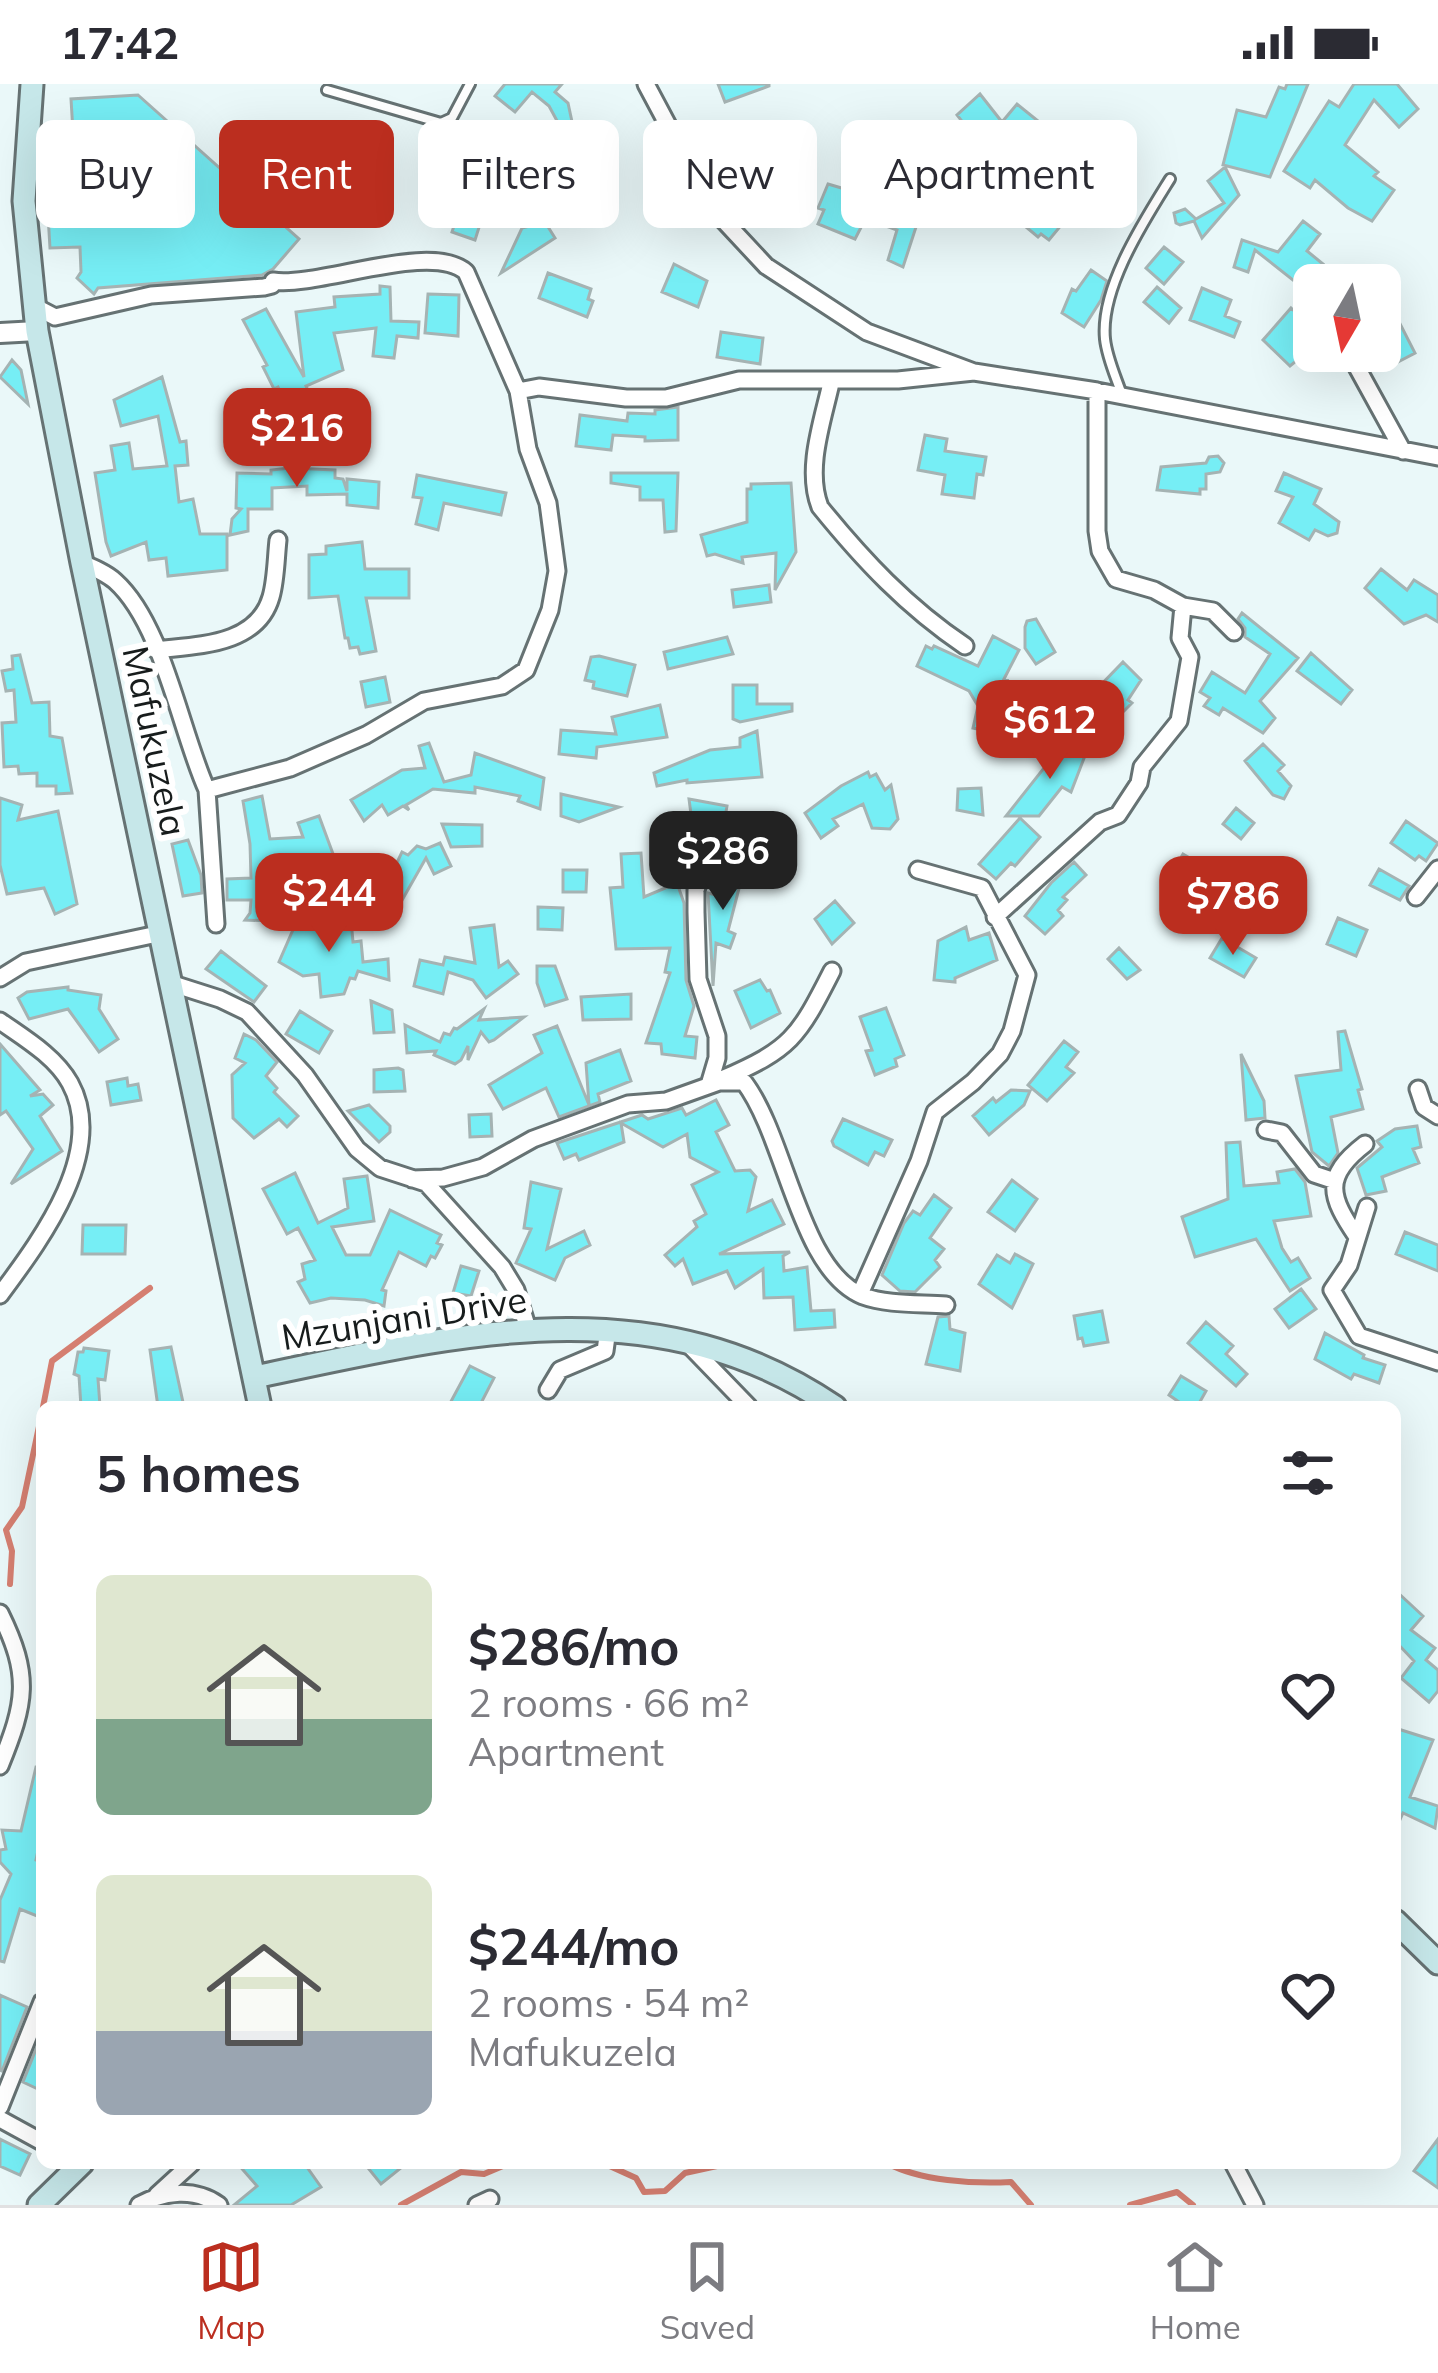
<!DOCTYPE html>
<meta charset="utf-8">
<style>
:root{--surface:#fff;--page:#f7f7f7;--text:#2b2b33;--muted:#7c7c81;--line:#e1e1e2;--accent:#bb2e1f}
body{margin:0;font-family:Mulish,sans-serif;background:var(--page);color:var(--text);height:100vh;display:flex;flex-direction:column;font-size:45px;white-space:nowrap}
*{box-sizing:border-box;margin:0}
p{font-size:39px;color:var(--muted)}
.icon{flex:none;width:66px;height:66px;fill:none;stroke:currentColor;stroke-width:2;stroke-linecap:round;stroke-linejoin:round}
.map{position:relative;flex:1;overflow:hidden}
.drawer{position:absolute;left:36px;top:1317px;width:1365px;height:768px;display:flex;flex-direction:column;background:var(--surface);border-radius:18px;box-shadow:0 12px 48px #0002}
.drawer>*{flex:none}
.guide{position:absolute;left:36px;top:36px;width:1368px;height:108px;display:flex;gap:24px}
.needle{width:78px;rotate:189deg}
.buttons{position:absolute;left:1293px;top:180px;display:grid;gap:24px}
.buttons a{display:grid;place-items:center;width:108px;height:108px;border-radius:18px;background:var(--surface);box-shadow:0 12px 48px #0002;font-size:60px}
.price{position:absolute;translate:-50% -102px;padding:0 27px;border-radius:24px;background:var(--accent);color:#fff;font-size:39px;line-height:78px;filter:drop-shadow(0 3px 6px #0008)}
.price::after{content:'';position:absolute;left:50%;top:72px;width:36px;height:27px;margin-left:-18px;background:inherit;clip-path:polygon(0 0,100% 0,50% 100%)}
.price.active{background:#222;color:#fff}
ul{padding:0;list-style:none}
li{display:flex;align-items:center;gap:36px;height:300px;padding:0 60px}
li span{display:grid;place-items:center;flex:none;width:336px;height:240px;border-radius:18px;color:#555}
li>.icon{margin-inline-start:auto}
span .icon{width:144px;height:144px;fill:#fffc;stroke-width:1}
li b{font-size:51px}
h2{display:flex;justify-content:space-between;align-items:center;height:144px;padding:0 60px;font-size:51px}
.tag{padding:0 42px;border-radius:18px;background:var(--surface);box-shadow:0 12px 48px #0002;font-size:42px;line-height:108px}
.tag.active{background:var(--accent);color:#fff}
.status{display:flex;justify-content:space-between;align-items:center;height:84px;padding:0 60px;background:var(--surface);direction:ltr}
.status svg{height:33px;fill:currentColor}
.tab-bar{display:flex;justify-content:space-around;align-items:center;height:168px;border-top:3px solid var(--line);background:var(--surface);font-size:33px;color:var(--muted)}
.tab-bar a{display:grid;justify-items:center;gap:6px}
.tab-bar .active{color:var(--accent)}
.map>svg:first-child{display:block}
</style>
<div class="status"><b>17:42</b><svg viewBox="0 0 49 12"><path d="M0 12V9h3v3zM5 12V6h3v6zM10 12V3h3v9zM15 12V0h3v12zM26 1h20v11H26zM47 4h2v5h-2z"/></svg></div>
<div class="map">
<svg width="1438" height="2121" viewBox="0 0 1438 2121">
<rect width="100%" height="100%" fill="#eaf8f9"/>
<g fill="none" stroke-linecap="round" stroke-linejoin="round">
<!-- stream -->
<path stroke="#d57f71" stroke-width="6" d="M43 1323 52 1277 150 1204
M10 1500 12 1467 6 1446 22 1423 42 1328
M603 2079 636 2094 644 2108 665 2107 685 2089 717 2082 799 2079
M887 2079C920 2097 974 2100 1011 2098L1031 2121
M401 2121 461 2088 484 2090 510 2079
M1130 2121 1177 2108 1193 2121"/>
</g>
<!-- building -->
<path fill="#76eef5" stroke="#a5b3b3" stroke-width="3" d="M505 0H562L555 8 568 19 574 47 588 39 591 46 597 43 608 70 582 83 549 22 532 8 515 28 495 12Z
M718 0H769V2L725 18Z
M1287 0H1308L1270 93 1223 81 1237 26 1266 33 1279 3 1285 5Z
M1354 0H1397L1418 25 1399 43 1374 16 1345 61 1378 88 1374 92 1394 106 1372 137 1348 124 1315 96 1310 104 1284 87 1329 17 1339 23Z
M980 10 1002 38 1017 20 1038 37 1015 65 1021 70 1008 82 1002 77 994 90 990 88 975 112 953 98 978 58 957 31Z
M138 11 299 155 273 185 262 191 98 204 94 210 77 194 81 188 80 163 50 164 47 114H77L71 15Z
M1225 83 1239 111 1202 154 1194 137 1180 141 1176 139 1174 129 1185 125 1196 135 1224 119 1208 97Z
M531 93 559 115 545 132 517 109Z
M909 97 923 108 905 136 917 140 903 183 888 176 897 146 883 141Z
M828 100 855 108 851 118 870 126 855 155 818 140 824 126 818 124Z
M1052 102 1077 122 1049 156 1041 150 1038 153 1020 138Z
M458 129 482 134 475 156 452 148Z
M1303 137 1320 150 1307 167 1323 180 1303 204 1255 166 1248 188 1234 183 1242 156 1278 168Z
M545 138 555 154 501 189 522 144Z
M1164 163 1183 178 1164 200 1146 184Z
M674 180 707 197 698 223 662 208Z
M1091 186 1107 197 1101 216 1084 243 1062 229 1072 205 1076 207Z
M548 189 591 205 588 215 593 217 587 233 539 214Z
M380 202 390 203 391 237 419 238 418 254 397 252 394 274 373 272 376 244 334 249 343 286 306 302 326 346 319 349 315 360 286 344 291 329 278 303 274 305 263 283 267 281 243 236 266 225 304 293 296 228 335 223 334 213 380 210Z
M1157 203 1181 224 1169 239 1144 218Z
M1202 204 1231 216 1225 232 1240 238 1234 253 1190 236Z
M428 210 459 211 458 252 425 249Z
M1291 224 1314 245V275L1307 268 1290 282 1263 256Z
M1394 228 1415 269 1396 279 1392 271 1380 277V235Z
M721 248 763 254 760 280 717 273Z
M12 276 21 286 28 320 0 293Z
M162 293 180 358 186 357 188 381 175 382 179 418 193 415 200 450H227V486L168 492 166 474 149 476 146 458 111 472 106 458 95 389 115 386 111 362 129 359 133 385 167 382 158 332 121 342 114 316Z
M678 323V356L645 357V353L613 351 611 366 576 362 580 331 627 337 628 329 655 330V326Z
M925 351 947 355 945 367 986 373 983 391 977 390 974 414 942 410 945 391 918 386Z
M1218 372 1224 379 1220 388 1206 390V405H1200V410L1157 406 1161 383 1206 379 1209 373Z
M290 384 335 386V394L343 395 347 407V395L379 398 378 424 347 421V410L307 411V402L272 404V425H248V447L230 451 232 435 241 425 236 424 237 389 271 390V386Z
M611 389H678L676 447 665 448 663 416H640V403L611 399Z
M1284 389 1321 405 1314 420 1339 438 1337 449 1328 452 1315 446 1309 456 1279 439 1293 413 1276 407Z
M417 391 506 409 501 431 444 419 438 446 416 440 422 414 413 413Z
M791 399 796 468 775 506 776 469 742 473 743 479 715 470 707 472 701 451 747 438V405H751V400Z
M362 458 365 485H409V514H366L376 567 360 570 358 563 350 564 348 554H345L338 512 309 514V471L326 470V462Z
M1381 485 1407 506 1414 496 1438 511V538L1426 531 1404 540 1365 504Z
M769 501 771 518 734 523 732 506Z
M1242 529 1298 574 1260 617 1275 634 1263 649 1223 624 1219 631 1204 622 1210 614 1200 608 1212 588 1245 609 1270 570 1245 553V544L1238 535Z
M1036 535 1055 568 1036 580 1025 564V543L1027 537Z
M993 552 1019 566 1004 595 1007 596 995 617 987 647 973 644 978 622 969 607 917 582 926 562 932 565 934 562 978 582Z
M727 553 733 570 668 585 664 568Z
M1311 569 1352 606 1341 620 1297 587Z
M20 571 32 619 49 618 50 652 62 654 72 709 56 710V702H37V689L19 690 18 682 4 683 2 639 16 638 14 606 6 607 2 587 13 585 12 572Z
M599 572 635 581 627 612 593 604 594 598 585 596 591 573Z
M1123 578 1141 596 1128 616 1132 619 1118 633 1093 609Z
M385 593 390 618 366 623 361 598Z
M733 601H757V620H792V627L740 638 733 635Z
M660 621 667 653 597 663 596 674 559 670 561 646 616 650 612 633Z
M757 647 762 693 687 699V696L657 702 654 689 710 666 740 663V654Z
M429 659 444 698 471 691 475 669 544 694 540 725 518 717 520 712 475 703V709L433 705 406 721 409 726 403 722 388 731 382 721 364 737 351 716 402 686 425 684 419 662Z
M1063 660 1086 669 1071 708 1062 703 1039 732H1006Z
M1263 660 1284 681 1278 687 1291 702 1284 715 1273 711 1245 677Z
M868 688 870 693 876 690 885 706 891 701 898 735 890 745 872 744 863 720 833 735 838 742 821 754 805 729 841 702Z
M981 704 983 731 957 726 958 705Z
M561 710 619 723 579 738 561 732Z
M262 712 270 755 303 753 298 739 319 732 336 778 325 791 313 782 300 793 279 789 273 837 245 836 250 829 251 816H227V795L251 794 250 760 243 717Z
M0 714 22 721 18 736 58 727 77 820 55 830 44 804 7 810 0 781Z
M689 715 727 722 722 751 711 746 670 758 665 736 691 730Z
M1236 724 1254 739 1241 755 1223 740Z
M1020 734 1040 753 1015 782 1011 779 996 795 979 780Z
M1406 737 1438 759 1426 777 1419 772 1415 776 1391 759Z
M442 740 482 741V762L451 763Z
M188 756 201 791 202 809 183 812 172 760Z
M440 759 451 782 434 790 426 774 397 825 379 816 402 768 408 771 417 762 426 765Z
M641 769 644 813 677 799 684 819 686 896 694 922 685 952 697 953 695 974 662 970 661 960 646 959 670 889 665 888 670 864 616 865 610 804 623 803 621 770Z
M1183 770 1210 786 1199 805 1172 789Z
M1074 778 1086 791 1063 813 1067 816 1058 826 1063 832 1045 850 1025 832 1051 799Z
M730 784 743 789 728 847 735 850 730 864 716 859 713 902 708 809 720 812Z
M1379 785 1409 802 1400 816 1370 801Z
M563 786H587L586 808H563Z
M835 817 854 839 832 860 815 835Z
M538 823 563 824 562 846 538 845Z
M1338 834 1367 846 1356 872 1327 860Z
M351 836 353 858 361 857 363 878 388 875 389 896 358 887 355 895 350 894 344 910 321 913 319 890 303 892 279 878 296 839Z
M494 841 499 883 508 877 518 890 486 914 473 896 448 888 443 910 414 902 420 876 443 881 445 873 475 879 470 844Z
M966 843 969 856 989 849 997 876 955 894V898L934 896 938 857Z
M1222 854 1256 874 1244 893 1210 874Z
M1119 864 1140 886 1127 895 1108 875Z
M221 867 266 902 254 918 206 885Z
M537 882H555L567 915 545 922 537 899Z
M760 896 767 907 770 906 780 929 751 944 735 907Z
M68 903V906L101 911 99 925 118 955 99 968 68 925 29 935 18 914 27 908Z
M631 910V935L583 936 581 913Z
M371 917 392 926 394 948 374 949Z
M886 924 904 971 895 975 897 982 875 991 866 967 872 966 860 933Z
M484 925 479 936 524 933 494 956 489 958 481 948 468 976V962L461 976 455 980 434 971 436 967 407 969 405 941 440 958 444 949 450 951 454 944 457 945Z
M300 927 332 947 319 969 286 950Z
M557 942 589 1021 586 979 620 966 631 997 598 1010 600 1018 559 1033 546 1004 503 1025 489 1001 542 969 534 951Z
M1345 947 1362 1005 1358 1006 1363 1025 1331 1033 1338 1069 1329 1082 1312 1068 1296 992 1341 986 1338 948Z
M244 950 256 956 277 978 266 992 277 1004 274 1008 298 1032 287 1043 279 1035 254 1054 233 1034 232 991 245 979 235 974Z
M1064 957 1078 968 1066 983 1074 989 1047 1017 1028 1001Z
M0 960 40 1006 30 1012 43 1010 53 1021 40 1032 62 1067 11 1100 33 1065 6 1027 0 1031Z
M1241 970 1264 1017 1265 1034 1246 1036Z
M398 984 403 986 405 1007 374 1008V986Z
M127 994 128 1002 138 1000 141 1016 111 1021 107 998Z
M1011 1006 1030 1007 1024 1021 989 1051 973 1032 993 1014 996 1018Z
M716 1016 729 1041 716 1048 735 1087 750 1086 756 1093 748 1127 772 1116 784 1140 719 1170 790 1168 783 1172 784 1187 807 1183 811 1227 834 1226 835 1243 795 1246 793 1213 764 1214 763 1185 735 1204 727 1187 693 1200 683 1175 675 1182 665 1171 697 1143 694 1137 706 1130 692 1101 718 1088 690 1073 687 1050 663 1063 621 1039 624 1058 579 1076 576 1070 564 1075 557 1059 642 1031 648 1035 682 1024 686 1031Z
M369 1021 390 1042V1048L379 1058 348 1027Z
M491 1030 492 1052 470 1053 469 1031Z
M843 1035 892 1056 884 1072 875 1068 868 1081 834 1062 832 1057Z
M1417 1042 1421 1063 1413 1065 1419 1079 1382 1093 1386 1107 1366 1111 1357 1084 1382 1063 1377 1057 1395 1045Z
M1240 1058 1244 1102 1279 1099 1277 1088 1295 1085 1305 1098 1311 1132 1274 1137 1282 1164 1291 1178 1298 1174 1310 1194 1290 1207 1256 1155 1195 1173 1182 1133 1228 1115 1226 1059Z
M295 1089 318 1139 348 1124 344 1095 367 1092 374 1137 332 1143 346 1171H370L390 1126 441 1151 437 1159 442 1161 435 1174 431 1172 426 1182 399 1168 382 1206 386 1207 384 1222 365 1216 331 1214 310 1219 298 1198 305 1195 302 1180 315 1176 298 1144 287 1150 263 1105Z
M1012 1096 1037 1115 1015 1147 988 1128Z
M531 1098 561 1105 547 1165 584 1147 590 1161 565 1174 555 1196 516 1179 531 1145 524 1144Z
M934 1111 951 1124 930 1154 944 1165 935 1176 940 1183 915 1208 900 1207 882 1191 904 1139 913 1127 920 1131Z
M83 1141H126L125 1170H82Z
M1405 1148 1438 1161V1187L1396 1170Z
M1015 1170 1033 1180 1012 1224 979 1200 997 1171 1010 1179Z
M461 1182 479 1187 471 1212 453 1209Z
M1301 1205 1316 1225 1289 1244 1275 1225Z
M1102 1227 1108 1258 1084 1262 1082 1254 1078 1255 1074 1232Z
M949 1232 950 1245 965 1249 960 1287 926 1280 938 1233Z
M1206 1238 1233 1262 1226 1270 1247 1290 1236 1302 1188 1259Z
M1325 1249 1364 1271 1363 1274 1385 1281 1379 1299 1354 1290 1351 1295 1315 1275Z
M171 1263 184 1323H158L150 1266Z
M84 1264 109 1267 105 1296 98 1295 100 1322 81 1323 79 1292 74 1290 78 1268H83Z
M470 1282 494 1294 479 1323H448Z
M1181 1292 1206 1307 1197 1323H1176L1179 1318 1169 1311Z
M1395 1506 1423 1532 1411 1546 1435 1564 1426 1576 1438 1586V1607L1429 1618 1401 1594 1414 1577 1398 1560 1395 1564Z
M1395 1644 1433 1656 1410 1713 1438 1722 1435 1744 1403 1729 1395 1747Z
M36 1683H42V1747L36 1776 42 1778V1834L20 1825 4 1878 0 1877V1816L11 1790 0 1778V1766L6 1765 2 1746 21 1747Z
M0 1911 27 1923 2 1987 0 1986Z
M42 1950V2007L23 1998Z
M0 2055 30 2070 20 2091 0 2082Z
M1438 2055V2104L1414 2087Z
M237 2079H304L321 2103 291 2121H234L257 2102Z
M364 2079H407L381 2100Z"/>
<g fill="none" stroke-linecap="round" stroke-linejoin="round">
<defs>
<path id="service" d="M327 6 441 39 452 34 470 0
M1122 311C1116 293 1107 274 1105 255 1100 204 1144 137 1170 95"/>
<path id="minor" d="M646 0 712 124 766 182 867 248 974 288 1097 307 1438 373
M34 222 55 233 151 211 264 203 272 201 273 197C318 204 431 157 466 188L518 307
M1348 267 1403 367
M831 299C823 336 805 385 820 423 863 476 907 523 965 562
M1097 307V447L1100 467 1116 495 1154 506 1183 522 1213 527 1234 548
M82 479C94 484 106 489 115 497 163 540 180 646 207 706L290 684 366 651 424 617 502 602 526 586 550 526 557 487 548 419 528 365 518 307 539 303 626 314H666L739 296H898L974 288
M156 566C197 561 257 562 271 513 276 496 276 474 278 456
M207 706 216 840
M1416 813 1438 785
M995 833 1100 738 1118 731 1139 699 1142 683 1179 637 1190 573 1180 554 1183 522
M0 894 26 878 162 849
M173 900 220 915 247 928 305 991 357 1065 380 1084 426 1099 502 1183 516 1206 528 1245
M0 937C24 954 55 972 70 999 108 1068 39 1158 0 1211
M722 995C791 965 798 954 832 887
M709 1001 717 974V952L698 895 696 828V806L712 758
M1418 1005 1424 1023 1438 1032
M1266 1046 1282 1049 1314 1090 1335 1097
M412 1095 443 1094 483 1083 533 1055 628 1020 666 1017 719 998H744C787 1055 799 1186 863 1212 887 1221 921 1219 946 1221
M1367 1123 1349 1181 1332 1206 1359 1252 1438 1278
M1357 1153C1330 1113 1322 1093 1365 1060
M860 1210 919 1077 935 1028 973 998 1000 970 1012 947 1027 891 982 804 918 786
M691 1263 749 1323
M548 1306 560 1286 605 1267 608 1245
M0 1529C31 1592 26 1618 0 1682
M0 2023 42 1918
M0 2035 42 2058
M1233 2079 1255 2121
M157 2111 192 2079
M139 2121C164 2107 195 2104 219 2121
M477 2121 490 2115"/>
<path id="tertiary" d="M0 249 37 247"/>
<path id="secondary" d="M32 0 24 117 37 247 82 479 260 1323
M255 1293C454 1251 653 1199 835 1323
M1395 1837 1438 1879
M39 2121 82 2079"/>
</defs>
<!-- service casing -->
<use href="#service" stroke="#667273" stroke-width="14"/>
<!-- minor casing -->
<use href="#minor" stroke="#667273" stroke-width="21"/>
<!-- tertiary casing -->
<use href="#tertiary" stroke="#667273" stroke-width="24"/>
<!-- secondary casing -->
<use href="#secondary" stroke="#667273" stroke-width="27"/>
<!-- service -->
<use href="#service" stroke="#fff" stroke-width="8"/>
<!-- minor -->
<use href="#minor" stroke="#fff" stroke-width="15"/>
<!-- tertiary -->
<use href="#tertiary" stroke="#fff" stroke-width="18"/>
<!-- secondary -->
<use href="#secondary" stroke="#c6e7e9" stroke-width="21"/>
</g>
<g text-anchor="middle" stroke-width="12" stroke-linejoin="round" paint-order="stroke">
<!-- street labels -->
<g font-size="36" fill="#171c1c" stroke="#fff">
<text transform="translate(155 657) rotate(78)" y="13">Mafukuzela</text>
<text transform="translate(404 1234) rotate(-9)" y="13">Mzunjani Drive</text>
</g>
</g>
</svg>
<div class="buttons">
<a><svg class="needle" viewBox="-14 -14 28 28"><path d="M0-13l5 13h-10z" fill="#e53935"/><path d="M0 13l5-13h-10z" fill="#7c7c81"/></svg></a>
</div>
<b class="price" style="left:297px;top:406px">$216</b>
<b class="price" style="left:1050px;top:698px">$612</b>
<b class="price active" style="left:723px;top:829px">$286</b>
<b class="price" style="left:329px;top:871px">$244</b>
<b class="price" style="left:1233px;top:874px">$786</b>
<div class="guide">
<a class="tag">Buy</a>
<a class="tag active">Rent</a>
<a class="tag">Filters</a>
<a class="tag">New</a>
<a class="tag">Apartment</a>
</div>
<section class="drawer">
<h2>5 homes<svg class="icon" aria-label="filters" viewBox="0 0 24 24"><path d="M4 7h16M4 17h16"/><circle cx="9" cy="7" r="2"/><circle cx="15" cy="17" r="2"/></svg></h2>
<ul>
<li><span style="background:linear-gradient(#dfe7d0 60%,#7fa58c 0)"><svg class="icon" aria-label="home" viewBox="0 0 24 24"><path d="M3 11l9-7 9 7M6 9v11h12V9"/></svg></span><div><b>$286/mo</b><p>2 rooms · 66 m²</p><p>Apartment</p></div><svg class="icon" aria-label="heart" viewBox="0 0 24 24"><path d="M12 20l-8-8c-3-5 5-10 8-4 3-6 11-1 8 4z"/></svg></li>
<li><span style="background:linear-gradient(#dfe7d0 65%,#9aa5b1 0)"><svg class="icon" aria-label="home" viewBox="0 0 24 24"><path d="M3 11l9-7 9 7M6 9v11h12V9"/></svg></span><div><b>$244/mo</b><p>2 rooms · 54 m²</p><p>Mafukuzela</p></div><svg class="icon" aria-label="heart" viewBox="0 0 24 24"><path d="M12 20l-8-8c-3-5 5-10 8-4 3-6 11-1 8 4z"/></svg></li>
</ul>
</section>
</div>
<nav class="tab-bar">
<a class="active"><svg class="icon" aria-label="map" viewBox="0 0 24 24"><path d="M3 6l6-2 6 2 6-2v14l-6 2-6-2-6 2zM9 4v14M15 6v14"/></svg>Map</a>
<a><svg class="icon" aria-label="saved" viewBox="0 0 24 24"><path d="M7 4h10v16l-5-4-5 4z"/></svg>Saved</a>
<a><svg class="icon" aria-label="home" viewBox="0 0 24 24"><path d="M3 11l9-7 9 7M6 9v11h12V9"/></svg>Home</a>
</nav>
